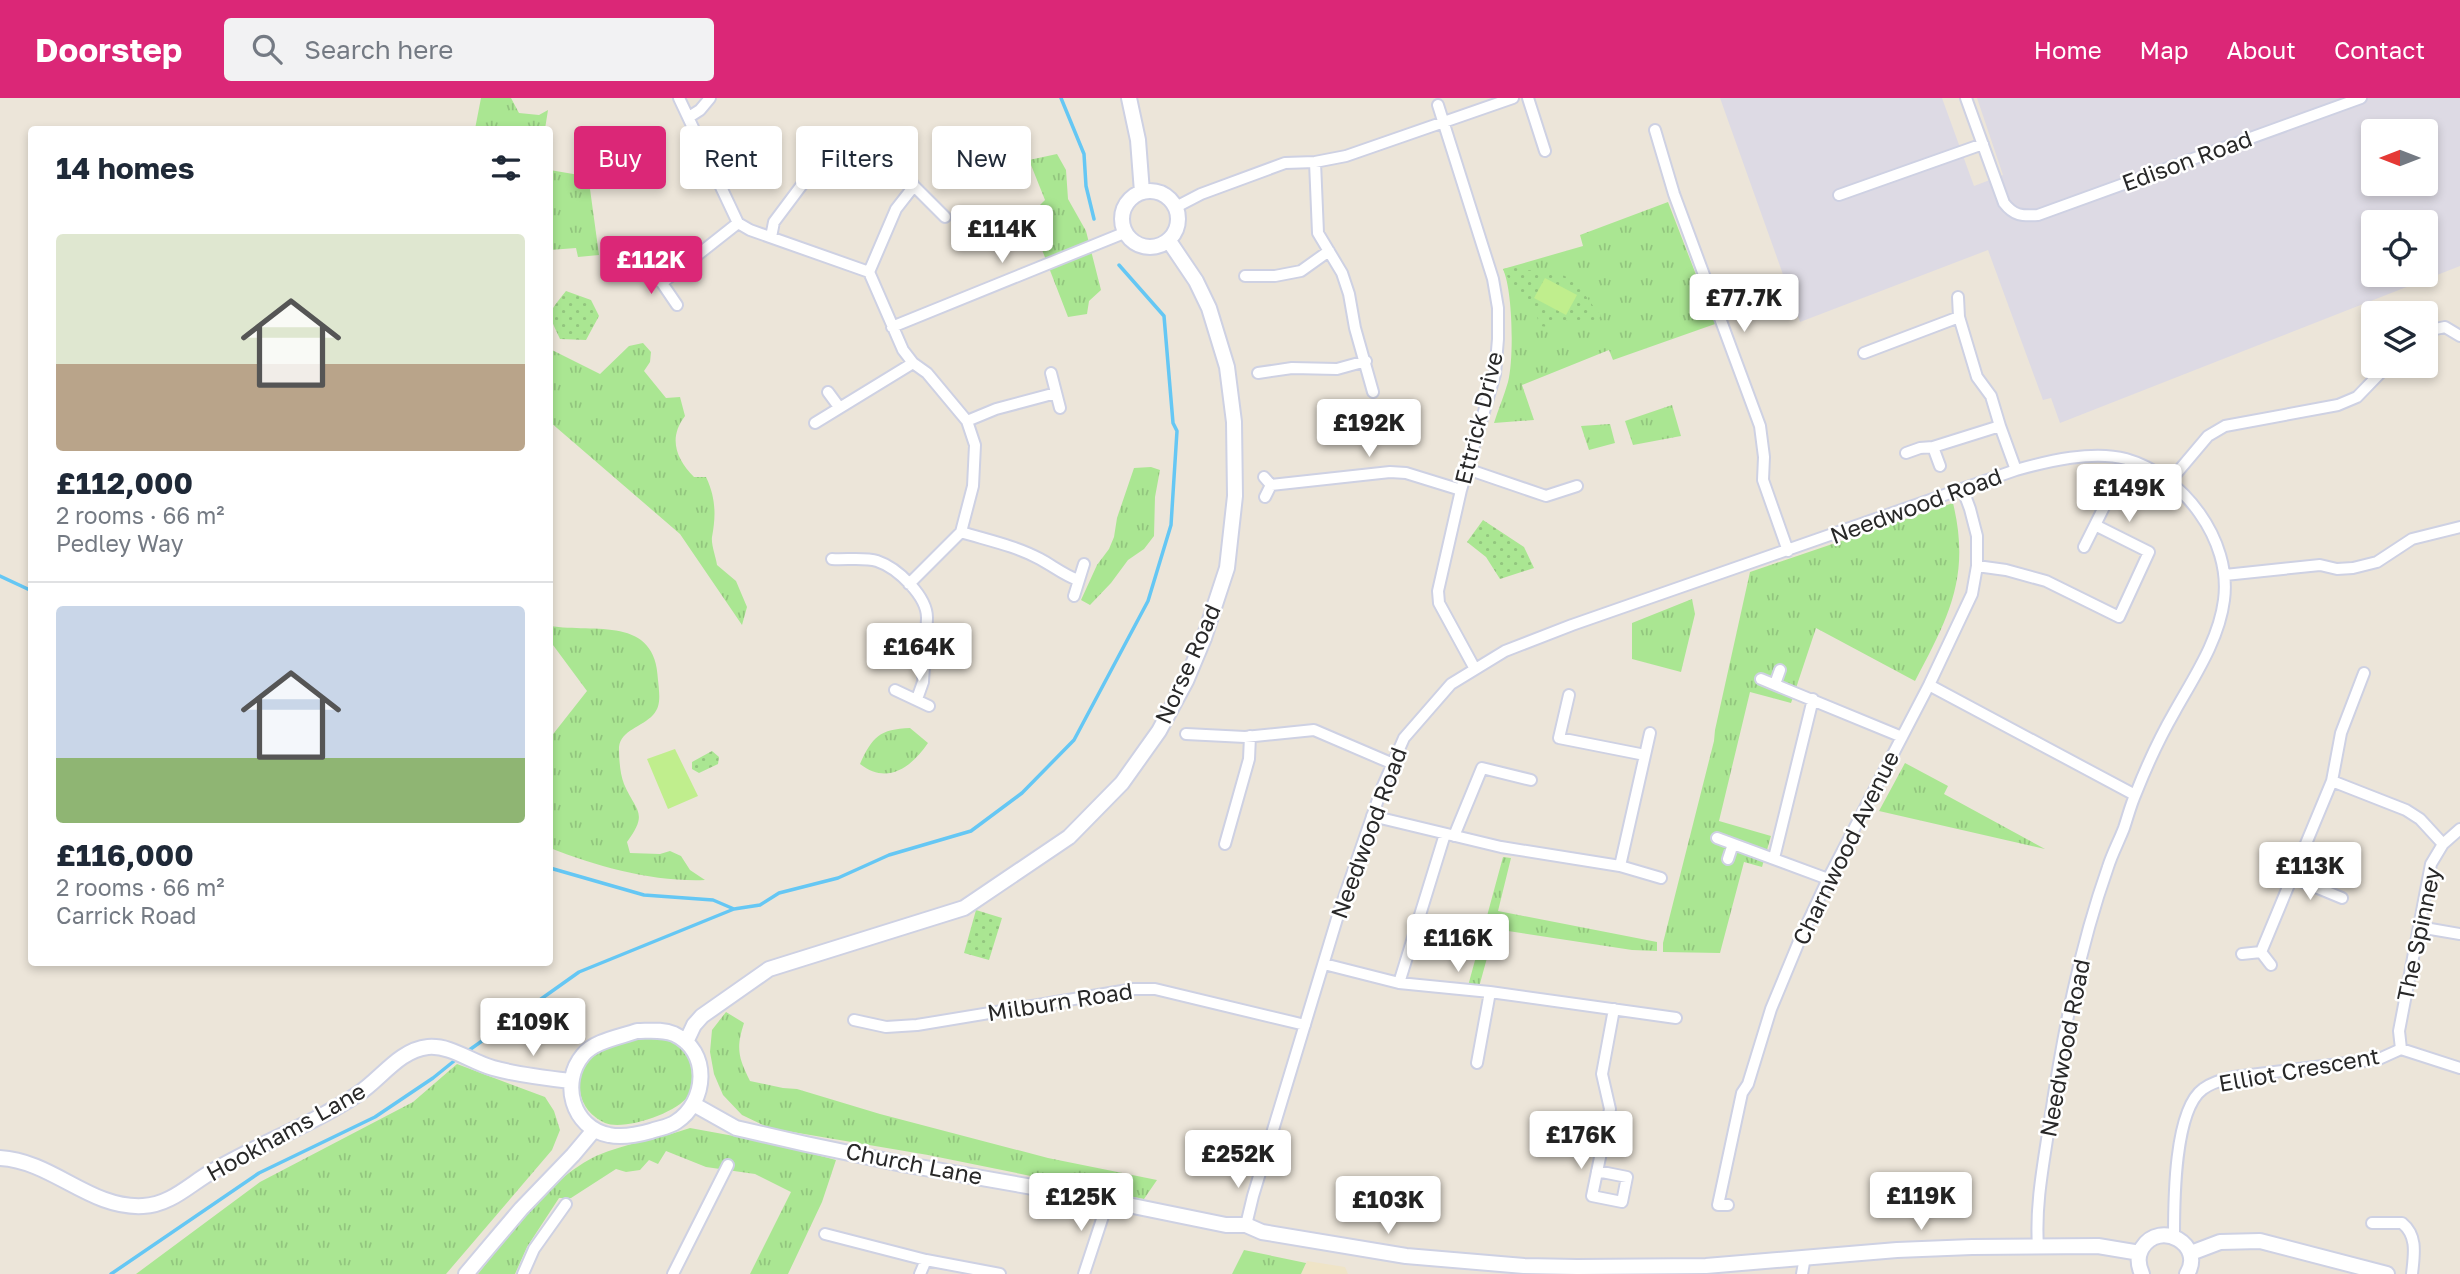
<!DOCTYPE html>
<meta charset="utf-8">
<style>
:root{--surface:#fff;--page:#f2f2f3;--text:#1f2937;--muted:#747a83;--line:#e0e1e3;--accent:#db2777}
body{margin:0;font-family:"Golos Text",sans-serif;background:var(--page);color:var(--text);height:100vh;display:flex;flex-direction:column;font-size:26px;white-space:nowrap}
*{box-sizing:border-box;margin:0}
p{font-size:23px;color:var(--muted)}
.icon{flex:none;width:38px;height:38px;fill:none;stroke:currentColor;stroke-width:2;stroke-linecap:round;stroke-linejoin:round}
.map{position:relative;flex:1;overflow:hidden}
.sheet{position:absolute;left:28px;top:28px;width:525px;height:840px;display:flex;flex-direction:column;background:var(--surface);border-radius:7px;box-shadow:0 4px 10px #0003}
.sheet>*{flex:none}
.top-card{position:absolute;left:574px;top:28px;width:665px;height:63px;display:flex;gap:14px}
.needle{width:46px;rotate:270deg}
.controls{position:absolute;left:2361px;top:21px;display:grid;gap:14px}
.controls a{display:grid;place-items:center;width:77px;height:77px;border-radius:7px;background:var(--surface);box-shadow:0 4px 10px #0003;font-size:35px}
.price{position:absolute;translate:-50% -60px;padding:0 16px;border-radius:7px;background:#fff;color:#222;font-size:23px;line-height:46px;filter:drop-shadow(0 2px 4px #0008)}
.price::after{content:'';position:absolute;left:50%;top:42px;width:21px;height:16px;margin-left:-10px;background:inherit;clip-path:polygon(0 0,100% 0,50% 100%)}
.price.current{background:var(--accent);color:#fff}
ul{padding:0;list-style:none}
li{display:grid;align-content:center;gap:14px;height:371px;padding:0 28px}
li+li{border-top:2px solid var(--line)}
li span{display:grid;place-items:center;height:217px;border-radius:7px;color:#555}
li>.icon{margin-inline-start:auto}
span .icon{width:126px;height:126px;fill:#fffc;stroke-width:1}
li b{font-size:30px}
h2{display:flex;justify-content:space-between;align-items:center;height:84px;padding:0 28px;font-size:30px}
.pill{padding:0 24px;border-radius:7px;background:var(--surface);box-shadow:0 4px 10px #0003;font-size:24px;line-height:63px}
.pill.current{background:var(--accent);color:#fff}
header{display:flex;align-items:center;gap:42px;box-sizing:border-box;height:98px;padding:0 35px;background:var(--accent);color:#fff}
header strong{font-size:33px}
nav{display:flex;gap:38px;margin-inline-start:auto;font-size:24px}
.search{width:490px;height:63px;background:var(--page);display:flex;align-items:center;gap:18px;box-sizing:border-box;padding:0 24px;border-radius:7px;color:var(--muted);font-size:26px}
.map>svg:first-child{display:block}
</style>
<header>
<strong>Doorstep</strong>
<div class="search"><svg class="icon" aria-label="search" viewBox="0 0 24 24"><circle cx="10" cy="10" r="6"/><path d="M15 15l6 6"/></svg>Search here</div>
<nav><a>Home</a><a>Map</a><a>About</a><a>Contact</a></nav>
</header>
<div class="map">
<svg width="2460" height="1176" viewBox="0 0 2460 1176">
<defs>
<pattern id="grass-tufts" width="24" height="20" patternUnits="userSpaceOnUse" patternTransform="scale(1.75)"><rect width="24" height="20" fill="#aae692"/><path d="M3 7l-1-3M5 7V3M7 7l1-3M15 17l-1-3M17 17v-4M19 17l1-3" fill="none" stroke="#92c57e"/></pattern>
<pattern id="park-dots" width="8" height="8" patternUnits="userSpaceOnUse" patternTransform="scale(1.75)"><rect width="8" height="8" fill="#aae692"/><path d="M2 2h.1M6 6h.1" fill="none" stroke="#92c57e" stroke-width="1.8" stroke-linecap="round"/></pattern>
</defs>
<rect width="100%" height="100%" fill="#ece5d9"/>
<!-- industrial -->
<path fill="#dddae4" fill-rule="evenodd" d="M1720 0H1942L1974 88 2003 77 1977 0H2460V168L2060 325 2051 300 2043 302 1988 152 1800 224ZM2373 33H2426V86H2373ZM2373 124H2426V177H2373Z"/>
<!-- education -->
<path fill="#efe4c7" d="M1307 1163 1345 1169 1348 1176H1301Z"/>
<!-- grass -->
<path fill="url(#grass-tufts)" d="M481 0H511L519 15 539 17 548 12 545 31H475Z
M1057 56 1066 72 1068 101 1086 133 1101 192 1089 203 1087 216 1068 219 1029 118 1045 102 1029 62Z
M550 72 579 77 590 91 599 157 578 159 576 150 550 152Z
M1668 104 1715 226 1613 262 1609 252 1522 287 1534 322 1494 325C1498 312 1504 298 1508 284 1514 261 1513 193 1503 171L1583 148 1580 137Z
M643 245 651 254 650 264 644 273 666 300 680 299 685 318C668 340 676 361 694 379H706C716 400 716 418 712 439 711 447 716 459 717 467L736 483 747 509 742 527 680 436 550 324V251L600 276 629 248Z
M1672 307 1681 338 1633 347 1625 323Z
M1610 326 1615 345 1589 352 1581 328Z
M1151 369 1160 372 1155 399 1154 438 1144 451 1128 462 1111 485 1090 507 1081 502 1097 467 1109 451 1114 439 1117 420 1134 370Z
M1953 405C1971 479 1948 520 1915 583L1816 530 1791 605 1750 594 1719 723 1771 738 1762 769 1744 764 1720 855 1663 854V845L1714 643 1715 632 1750 474Z
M1692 501 1695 516 1681 574 1632 561V525Z
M550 528C595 535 656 517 658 582 659 594 662 608 653 617 642 629 621 632 619 649 619 661 620 676 624 686 636 714 649 714 627 744L630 755 660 756 670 753 681 758 690 772 705 782C653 784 598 769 550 750V640L587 593 550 543Z
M910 630 928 645C911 670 887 687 860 666 872 639 880 631 910 630Z
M1905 665 1948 688 1944 696 2045 751 1879 713Z
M1503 759 1511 760 1498 813 1657 844V853L1632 852 1495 831 1479 889 1468 888Z
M726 914 744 925C736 950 738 959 750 983L783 990 797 991 880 1016 1048 1060 1157 1082 1144 1101 928 1057 769 1030 742 1017 723 997 714 976 710 954 712 932Z
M645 938C673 941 690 946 692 977 692 983 692 993 688 998 677 1015 624 1033 605 1025 592 1019 582 1008 580 993 577 952 614 948 645 938Z
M457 966 545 999 554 1013 560 1032 552 1052 446 1176H136L260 1084 413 1004Z
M690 1030 767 1044 836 1062 822 1104 788 1176H750L791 1094 755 1076 706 1069 666 1053 658 1066 649 1062 640 1072 626 1074 616 1071 571 1100H559L527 1149 515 1176H478C510 1135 549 1081 596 1058 626 1045 659 1041 690 1030Z
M1244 1152 1306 1165 1301 1176H1232Z"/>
<!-- park -->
<path fill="url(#park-dots)" d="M1513 169C1530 174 1541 172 1557 175 1576 179 1589 204 1601 218L1594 225C1578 223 1562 219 1548 229L1540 228 1534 210 1506 177 1503 171Z
M566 193 591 202 599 218 586 242 560 241C547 213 547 217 566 193Z
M1483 422 1524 449 1534 470 1500 481 1486 459 1467 444Z
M712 653 719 659 718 666 699 675 692 671V664Z
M976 812 1002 820 989 862 964 855Z"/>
<!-- pitch -->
<path fill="#c0ee8d" d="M1545 180 1577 197 1566 217 1534 200Z
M675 651 698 698 668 711 647 661Z"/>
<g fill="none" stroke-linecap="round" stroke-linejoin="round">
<!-- stream -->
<path stroke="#65c7f4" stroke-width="3.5" d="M1061 0 1084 56 1086 88 1094 121
M0 478 32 493
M550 770 644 797 713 802 734 811 760 807 779 795 838 780 889 757 971 733 1022 695 1074 642 1148 503 1171 427 1177 333 1173 325 1164 218 1119 167
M465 955 579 874 734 811
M111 1176 259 1075 375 1019 433 980 459 959"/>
<defs>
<path id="minor" d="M679 0 738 125 750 132 869 174 903 252 913 265 927 275 967 323 975 347 973 388 961 434 909 486
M1528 0 1545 53
M1966 0 2004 105C2014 118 2022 118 2038 117L2361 0
M1438 7 1493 181 1498 210V241L1495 276 1461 392 1438 493 1439 505 1475 571
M689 19 700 12 710 0
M1655 32 1674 96 1760 328 1764 359 1763 382 1788 453
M1315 64 1318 135 1342 175 1349 196 1355 230 1373 294
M904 72 914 88 945 119
M1839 97 1983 46
M1176 109 1201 96 1285 65 1315 64 1346 58 1513 0
M771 139 774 124 804 84
M646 171 662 185 677 207
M869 174 896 111 914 88
M1245 178H1275L1301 173 1329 153
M662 185 738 125
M1958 199 1959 219
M892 229 1124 135
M2426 233 2445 229 2460 238
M1864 255 1959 219 1977 279 1991 298 2000 328
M1051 275 1060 310
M1258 275 1292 270 1337 271 1366 263
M828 294 839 309
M967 323 996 311 1056 295
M815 325 913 265
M1906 355 1920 350 1933 349
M1940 368 1933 349 2000 328 2016 372
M1467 371 1546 398 1577 388
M1264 379 1271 387 1265 399
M2170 383 2208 338 2225 328 2338 307 2357 299 2387 268
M1271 387 1390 374 1406 375 1461 392
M961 434C987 442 1016 448 1040 461 1053 468 1064 477 1078 482
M2084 449 2106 405
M832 461C845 462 865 459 877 463 898 470 928 499 927 521L923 584 917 601
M1977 468 2006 472 2046 483 2119 519 2149 454 2095 427
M2225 477 2320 467 2337 471 2353 470 2377 464 2412 441 2460 429
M1074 498 1084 466
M1761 581 1902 639
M1775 586 1780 572
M1929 587 2135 697
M895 592 929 608
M1569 597 1559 640 1645 657
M1186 636 1245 639 1314 632 1391 665
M2332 683 2406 712 2420 721 2443 746
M1372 718 1501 749 1620 768 1661 780
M1454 738 1482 670 1531 682
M1717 740 1828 781
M1225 746 1249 661 1250 638
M1774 760 1813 601
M1728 761 1733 746
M1620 768 1650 635
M2291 779 2342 800
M2419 829 2460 836
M2261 854 2332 683 2341 635 2364 575
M2261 854 2271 867
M2242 856 2261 854
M1324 866 1399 885 1490 894 1477 965
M1399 885 1445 736
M1490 894 1676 920
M854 922 886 929 917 927 1134 891H1155L1305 927
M2401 951 2399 933 2431 766 2443 746 2460 731
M1597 1073 1627 1079 1622 1104 1592 1098 1610 1011 1602 976 1614 911
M1728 1107H1718L1742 995 1748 986 1771 911 1800 841 1828 781 1929 587 1972 496 1977 468V438L1970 411 1963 392
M2372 1125H2402C2418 1138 2414 1157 2412 1176
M1246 1127 1253 1098 1339 814 1382 690 1404 640 1451 586 1505 553 1572 527 2016 372C2048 363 2093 352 2126 361 2183 377 2232 442 2224 502 2219 542 2194 579 2175 613 2160 639 2147 667 2136 695 2131 706 2128 718 2124 730 2119 743 2112 756 2108 769 2079 851 2063 936 2050 1022 2044 1063 2035 1106 2038 1148
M825 1136 926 1162 1000 1176
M2174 1138C2174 1103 2174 1012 2203 991 2212 984 2223 982 2234 979L2379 961 2401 951 2460 970
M523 1176 534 1151 566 1106
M673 1176 728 1067
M920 1176 926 1162
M1084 1176 1108 1103
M1802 1176 1805 1159"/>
<path id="tertiary" d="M1129 0 1138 42 1142 94
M1122 121a28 28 0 1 1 56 0a28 28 0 1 1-56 0Z
M637 933C649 933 662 931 674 936 711 953 707 1004 676 1024 669 1029 659 1030 651 1033 637 1037 623 1040 609 1037 572 1030 560 984 583 957 594 943 620 939 637 933Z
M686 944 694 927 702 918 769 871 964 810 1069 739 1122 685 1159 633 1186 583 1204 540 1227 470 1235 398 1234 324 1227 269 1209 210 1196 183 1169 143
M695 1007 736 1030 806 1046 902 1066 1084 1098 1226 1127H1246L1262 1134 1406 1158 1524 1168 1577 1169 1706 1168 1897 1152 1972 1149 2098 1148 2140 1155
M0 1060C53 1063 90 1111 143 1108 171 1107 191 1085 213 1073 261 1045 313 1026 358 996 381 981 399 952 428 949 451 947 471 964 493 970 518 977 545 980 571 983
M2191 1155 2220 1144 2260 1143 2387 1176
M466 1176 521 1111 573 1057 594 1032
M2142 1176C2138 1167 2137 1158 2142 1150 2160 1121 2205 1147 2187 1176"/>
</defs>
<!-- minor casing -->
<use href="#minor" stroke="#ced1e3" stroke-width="14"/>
<!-- tertiary casing -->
<use href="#tertiary" stroke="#ced1e3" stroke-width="18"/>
<!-- minor -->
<use href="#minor" stroke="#fff" stroke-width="10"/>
<!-- tertiary -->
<use href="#tertiary" stroke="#fff" stroke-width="14"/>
</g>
<g text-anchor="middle" stroke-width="5" stroke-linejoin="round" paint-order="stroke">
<!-- street labels -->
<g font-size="23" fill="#282828" stroke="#fff">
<text transform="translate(2187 63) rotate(-20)" y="8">Edison Road</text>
<text transform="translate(1479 320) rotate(-76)" y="8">Ettrick Drive</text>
<text transform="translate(1916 408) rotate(-20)" y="8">Needwood Road</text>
<text transform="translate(1188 566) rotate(-66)" y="8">Norse Road</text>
<text transform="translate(1369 735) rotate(-70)" y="8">Needwood Road</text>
<text transform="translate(1846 750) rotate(-64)" y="8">Charnwood Avenue</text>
<text transform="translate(2419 836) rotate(-78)" y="8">The Spinney</text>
<text transform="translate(1060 904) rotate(-9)" y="8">Milburn Road</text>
<text transform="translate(2065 950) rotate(-79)" y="8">Needwood Road</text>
<text transform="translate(2299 972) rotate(-10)" y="8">Elliot Crescent</text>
<text transform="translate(286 1034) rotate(-29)" y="8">Hookhams Lane</text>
<text transform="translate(914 1066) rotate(11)" y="8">Church Lane</text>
</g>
</g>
</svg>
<div class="controls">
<a><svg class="needle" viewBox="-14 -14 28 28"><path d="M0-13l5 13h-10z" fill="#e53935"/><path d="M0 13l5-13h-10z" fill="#747a83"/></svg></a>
<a><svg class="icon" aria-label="locate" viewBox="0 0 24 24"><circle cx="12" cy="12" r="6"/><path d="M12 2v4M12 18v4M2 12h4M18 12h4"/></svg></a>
<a><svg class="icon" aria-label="layers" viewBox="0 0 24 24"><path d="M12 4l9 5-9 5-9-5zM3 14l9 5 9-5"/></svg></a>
</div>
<b class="price" style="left:1002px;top:167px">£114K</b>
<b class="price current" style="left:651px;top:198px">£112K</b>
<b class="price" style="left:1744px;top:236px">£77.7K</b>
<b class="price" style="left:1369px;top:361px">£192K</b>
<b class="price" style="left:2129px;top:426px">£149K</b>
<b class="price" style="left:919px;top:585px">£164K</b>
<b class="price" style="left:2310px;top:804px">£113K</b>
<b class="price" style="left:1458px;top:876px">£116K</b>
<b class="price" style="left:533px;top:960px">£109K</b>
<b class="price" style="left:1581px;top:1073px">£176K</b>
<b class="price" style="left:1238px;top:1092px">£252K</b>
<b class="price" style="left:1921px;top:1134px">£119K</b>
<b class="price" style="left:1081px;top:1135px">£125K</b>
<b class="price" style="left:1388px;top:1138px">£103K</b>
<div class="top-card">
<a class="pill current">Buy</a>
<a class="pill">Rent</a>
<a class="pill">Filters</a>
<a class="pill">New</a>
</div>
<section class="sheet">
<h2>14 homes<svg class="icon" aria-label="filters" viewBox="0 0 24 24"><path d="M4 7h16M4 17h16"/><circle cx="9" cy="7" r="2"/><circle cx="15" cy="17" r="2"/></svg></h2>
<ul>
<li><span style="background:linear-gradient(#dfe7d0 60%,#b9a48a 0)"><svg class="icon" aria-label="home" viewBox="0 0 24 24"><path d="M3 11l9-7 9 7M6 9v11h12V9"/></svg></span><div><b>£112,000</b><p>2 rooms · 66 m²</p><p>Pedley Way</p></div></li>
<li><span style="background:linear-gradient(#c9d6e8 70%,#8fb573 0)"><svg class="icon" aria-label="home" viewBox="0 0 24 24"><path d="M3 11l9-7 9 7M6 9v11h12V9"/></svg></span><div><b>£116,000</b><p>2 rooms · 66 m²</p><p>Carrick Road</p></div></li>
</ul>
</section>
</div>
